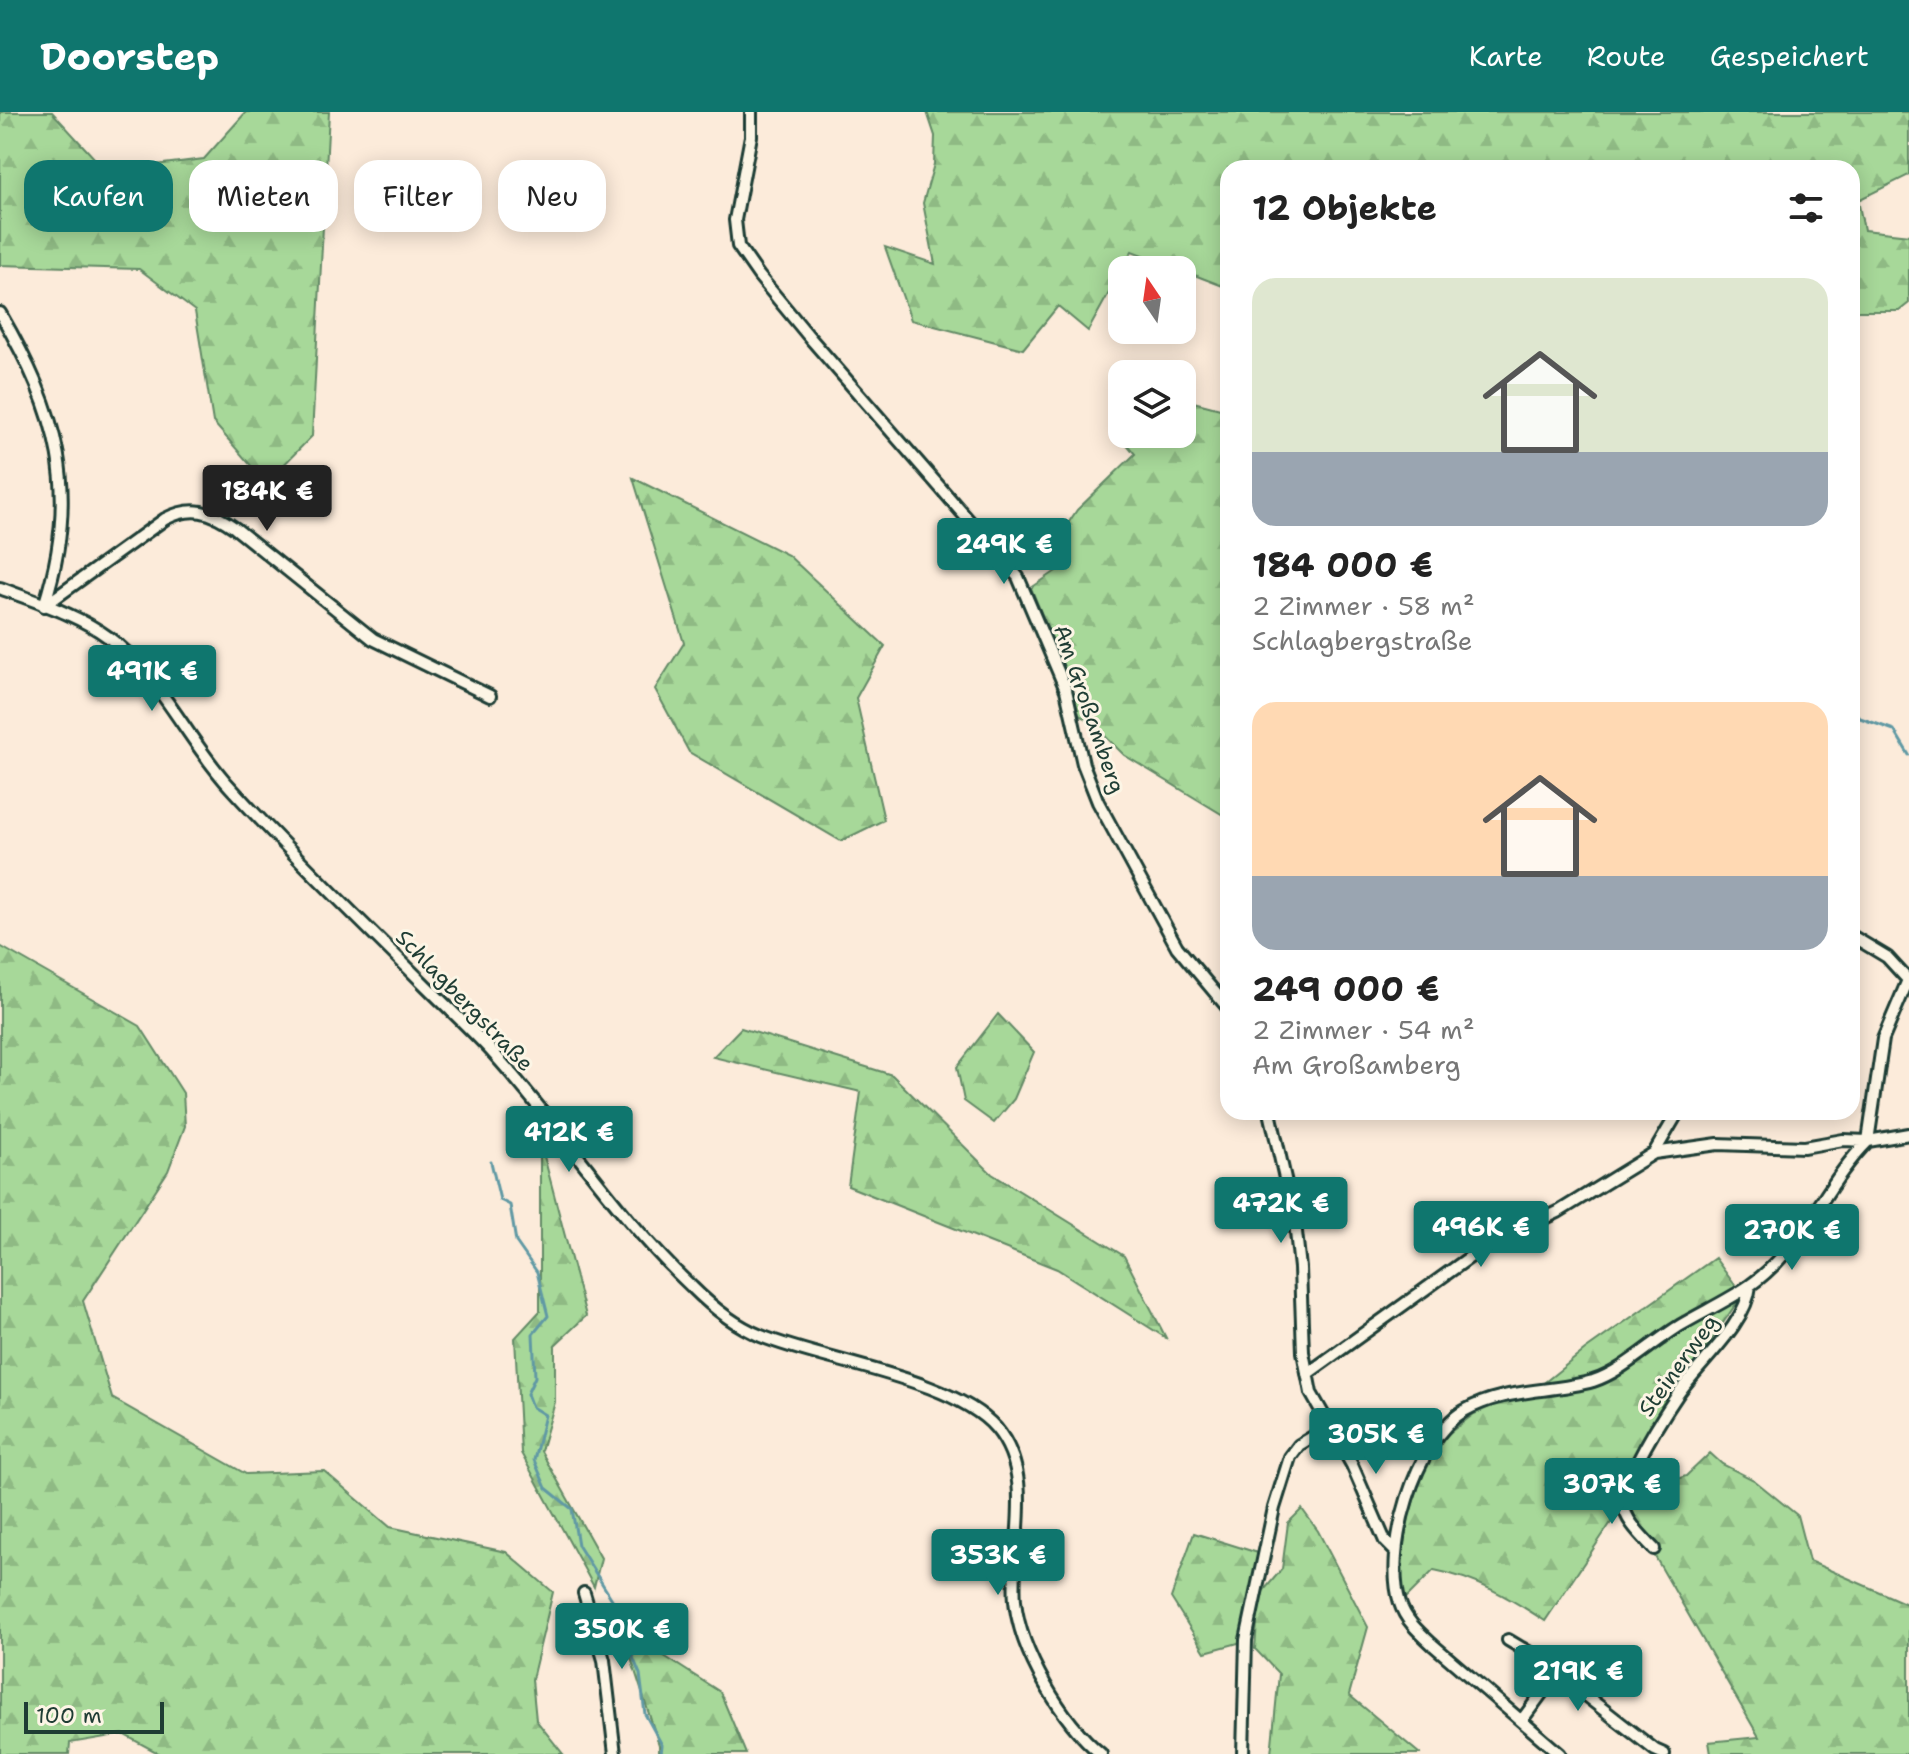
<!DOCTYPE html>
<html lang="de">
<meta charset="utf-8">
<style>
:root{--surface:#fff;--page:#f6f6f6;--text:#222;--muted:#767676;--accent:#0f766e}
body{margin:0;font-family:"Shantell Sans",sans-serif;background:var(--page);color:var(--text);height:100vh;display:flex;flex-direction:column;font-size:30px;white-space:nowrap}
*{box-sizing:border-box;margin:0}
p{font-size:26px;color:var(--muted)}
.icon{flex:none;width:44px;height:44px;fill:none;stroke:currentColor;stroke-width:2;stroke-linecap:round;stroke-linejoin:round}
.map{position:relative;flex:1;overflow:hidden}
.panel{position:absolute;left:1220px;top:48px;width:640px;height:960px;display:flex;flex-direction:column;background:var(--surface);border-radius:24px;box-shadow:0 4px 20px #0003}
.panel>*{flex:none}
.guide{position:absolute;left:24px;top:48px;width:760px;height:72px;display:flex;gap:16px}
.needle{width:52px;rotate:347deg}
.buttons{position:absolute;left:1108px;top:144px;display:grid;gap:16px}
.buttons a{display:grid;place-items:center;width:88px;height:88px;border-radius:16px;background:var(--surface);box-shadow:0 4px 20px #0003;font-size:40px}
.scale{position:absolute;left:24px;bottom:20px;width:140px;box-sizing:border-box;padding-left:8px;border:4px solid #1f3d34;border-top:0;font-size:22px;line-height:28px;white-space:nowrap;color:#1f3d34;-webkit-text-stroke:6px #fcf5e5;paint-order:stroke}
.price{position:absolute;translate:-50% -68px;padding:0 18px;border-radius:8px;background:var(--accent);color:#fff;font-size:26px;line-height:52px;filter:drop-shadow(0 2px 4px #0008)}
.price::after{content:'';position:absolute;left:50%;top:48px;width:24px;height:18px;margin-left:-12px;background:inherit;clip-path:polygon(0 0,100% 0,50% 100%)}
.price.on{background:#222;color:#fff}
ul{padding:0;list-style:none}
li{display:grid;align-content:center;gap:16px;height:424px;padding:0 32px}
li span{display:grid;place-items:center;height:248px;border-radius:24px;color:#555}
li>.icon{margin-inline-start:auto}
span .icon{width:144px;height:144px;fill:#fffc;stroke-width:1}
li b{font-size:34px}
h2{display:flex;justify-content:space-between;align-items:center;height:96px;padding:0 32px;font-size:34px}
.chip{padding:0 28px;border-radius:24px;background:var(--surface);box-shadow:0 4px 20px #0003;font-size:28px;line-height:72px}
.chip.on{background:var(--accent);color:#fff}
header{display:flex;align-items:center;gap:48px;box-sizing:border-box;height:112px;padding:0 40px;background:var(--accent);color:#fff}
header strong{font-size:38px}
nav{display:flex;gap:44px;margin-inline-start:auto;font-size:28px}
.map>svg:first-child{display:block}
</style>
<header>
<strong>Doorstep</strong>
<nav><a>Karte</a><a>Route</a><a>Gespeichert</a></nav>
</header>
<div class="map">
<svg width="1909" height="1642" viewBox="0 0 1909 1642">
<defs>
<pattern id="forest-firs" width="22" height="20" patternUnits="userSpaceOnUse" patternTransform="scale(2)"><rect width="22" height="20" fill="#a7d899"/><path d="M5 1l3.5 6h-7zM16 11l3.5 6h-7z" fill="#8fba84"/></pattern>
</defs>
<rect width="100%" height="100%" fill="#fcebda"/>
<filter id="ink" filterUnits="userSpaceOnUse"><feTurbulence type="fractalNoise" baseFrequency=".0125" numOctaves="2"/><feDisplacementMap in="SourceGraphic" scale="16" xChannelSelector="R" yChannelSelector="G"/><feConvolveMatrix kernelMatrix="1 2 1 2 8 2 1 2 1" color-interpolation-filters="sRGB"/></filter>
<g filter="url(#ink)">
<!-- forest -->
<path fill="url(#forest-firs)" stroke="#638a66" stroke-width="2" d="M0 0H52L106 59 204 47 246 0H329L312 324 266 371 213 310 195 199 139 157 0 153Z
M927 0H1909V63L1858 88 1864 118 1909 123V191L1899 199H1852V56H1228V176L1132 139 1088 219 1058 194 1023 237 911 208 885 135 935 152 923 91 934 52 935 24Z
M1182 287 1228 299V706L1124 643 1090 609 1079 603 1073 584 1082 580 1077 566H1068L1031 476 1062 455 1053 434 1077 398 1135 342 1125 330 1128 322H1182Z
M633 366 788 443 885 534 856 586 884 708 841 729 689 640 655 577 684 531Z
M0 834 140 914 183 981 185 1014 168 1059 83 1189 112 1286 246 1362 324 1359 390 1415 506 1440 553 1480 532 1567 536 1608 563 1642H160L123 1622 70 1631 69 1642H0Z
M998 902 1034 940 1014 987 994 1011 964 989 957 955Z
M741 916 892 963 992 1062 1124 1144 1166 1226 1057 1157 848 1074 861 980 713 945Z
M540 1029 586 1204 555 1233V1290L541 1339 601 1446 594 1475 521 1341 515 1226 540 1199Z
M1715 1146 1742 1183 1650 1318 1620 1370 1616 1403 1545 1509C1510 1486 1476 1466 1434 1458L1404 1488 1400 1451 1409 1404 1427 1347 1439 1329 1474 1302 1494 1293 1525 1286 1585 1238Z
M1710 1341 1722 1352 1754 1368 1797 1403 1809 1449 1909 1493V1642H1711L1709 1630 1759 1625 1627 1396 1629 1382 1686 1364Z
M1302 1397 1318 1419 1368 1515 1349 1583 1420 1642H1271L1279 1562 1255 1537 1259 1484 1282 1457 1288 1411Z
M1194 1421 1258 1441 1242 1530 1205 1540 1171 1486Z
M647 1533 720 1580 746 1642H659V1633L628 1537Z"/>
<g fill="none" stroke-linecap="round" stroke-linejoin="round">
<!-- stream -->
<path stroke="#6199a4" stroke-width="3" d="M1852 597 1860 606 1894 618 1909 643
M491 1050 500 1088 510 1093 516 1130 537 1160 548 1204 533 1222 535 1265 527 1282 532 1295 545 1303 534 1348 546 1376 572 1397 578 1433 613 1489V1506L622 1519 640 1562 645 1602 662 1633 661 1642"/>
<defs>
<path id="street" d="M751 0V24L735 108 738 134 759 164 811 227 1018 465 1066 578 1083 652 1098 690 1177 835 1228 896
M0 201C58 301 81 379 44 494
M0 476C36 490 77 502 108 525 159 562 188 630 231 676 292 743 358 806 422 870 446 894 471 917 494 942 563 1018 617 1105 692 1175 712 1195 734 1213 761 1224 824 1250 953 1266 996 1316 1037 1365 1010 1432 1015 1489 1020 1540 1062 1610 1101 1642
M44 494 165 407C192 393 211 399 235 416L373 527 490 584
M1852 824 1887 845 1908 868 1883 927 1868 1029
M1270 1000 1295 1111 1300 1156 1303 1240 1311 1281 1352 1353 1385 1429 1395 1439
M1654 1041 1718 1032 1804 1035 1843 1028 1868 1029 1909 1022
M1307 1262 1484 1135 1558 1100 1654 1041 1678 1000
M1654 1437C1642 1424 1625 1409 1623 1391 1621 1377 1630 1363 1637 1351 1649 1327 1663 1304 1678 1282 1700 1250 1746 1213 1750 1174
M584 1481 604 1548 615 1642
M1508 1528 1535 1544 1655 1638 1664 1642
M1522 1608 1555 1563
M1243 1642 1246 1528 1274 1396 1290 1345 1299 1333 1329 1315
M1560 1642 1433 1533C1420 1521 1405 1508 1400 1491 1383 1439 1415 1328 1464 1299 1503 1276 1551 1281 1593 1269 1622 1260 1654 1229 1681 1213 1703 1200 1727 1189 1749 1174 1803 1137 1823 1074 1868 1029"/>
</defs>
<!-- street casing -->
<use href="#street" stroke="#1f3d34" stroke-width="16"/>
<!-- street -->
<use href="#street" stroke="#fcf5e5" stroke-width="10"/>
</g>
</g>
<g text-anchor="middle" stroke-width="6" stroke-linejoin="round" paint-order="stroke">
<!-- street labels -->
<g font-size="22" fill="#1f3d34" stroke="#fcf5e5">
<text transform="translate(1090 597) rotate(71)" y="8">Am Großamberg</text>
<text transform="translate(465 888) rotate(46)" y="8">Schlagbergstraße</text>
<text transform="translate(1678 1253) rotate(-54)" y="8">Steinerweg</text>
</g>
</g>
</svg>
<div class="buttons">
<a><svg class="needle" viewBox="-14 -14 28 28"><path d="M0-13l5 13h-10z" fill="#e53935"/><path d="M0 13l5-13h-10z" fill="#767676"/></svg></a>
<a><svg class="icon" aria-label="layers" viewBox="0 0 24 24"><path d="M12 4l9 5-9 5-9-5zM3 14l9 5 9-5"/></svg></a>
</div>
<div class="scale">100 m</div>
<b class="price on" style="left:267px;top:421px">184K €</b>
<b class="price" style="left:1004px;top:474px">249K €</b>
<b class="price" style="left:152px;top:601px">491K €</b>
<b class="price" style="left:569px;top:1062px">412K €</b>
<b class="price" style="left:1281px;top:1133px">472K €</b>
<b class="price" style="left:1481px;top:1157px">496K €</b>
<b class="price" style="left:1792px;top:1160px">270K €</b>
<b class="price" style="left:1376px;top:1364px">305K €</b>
<b class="price" style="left:1612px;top:1414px">307K €</b>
<b class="price" style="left:998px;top:1485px">353K €</b>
<b class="price" style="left:622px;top:1559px">350K €</b>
<b class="price" style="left:1578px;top:1601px">219K €</b>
<div class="guide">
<a class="chip on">Kaufen</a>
<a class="chip">Mieten</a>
<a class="chip">Filter</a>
<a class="chip">Neu</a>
</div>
<section class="panel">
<h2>12 Objekte<svg class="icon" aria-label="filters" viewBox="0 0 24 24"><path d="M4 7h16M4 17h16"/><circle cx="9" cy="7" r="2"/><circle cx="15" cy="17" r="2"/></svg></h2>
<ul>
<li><span style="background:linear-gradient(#dfe7d0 70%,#9aa5b1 0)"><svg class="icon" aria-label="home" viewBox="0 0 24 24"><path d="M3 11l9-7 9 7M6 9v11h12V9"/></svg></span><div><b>184 000 €</b><p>2 Zimmer · 58 m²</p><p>Schlagbergstraße</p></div></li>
<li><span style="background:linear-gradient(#ffd9b3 70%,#9aa5b1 0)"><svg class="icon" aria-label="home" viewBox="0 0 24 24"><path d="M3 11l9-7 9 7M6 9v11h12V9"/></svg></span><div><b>249 000 €</b><p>2 Zimmer · 54 m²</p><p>Am Großamberg</p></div></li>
</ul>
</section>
</div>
